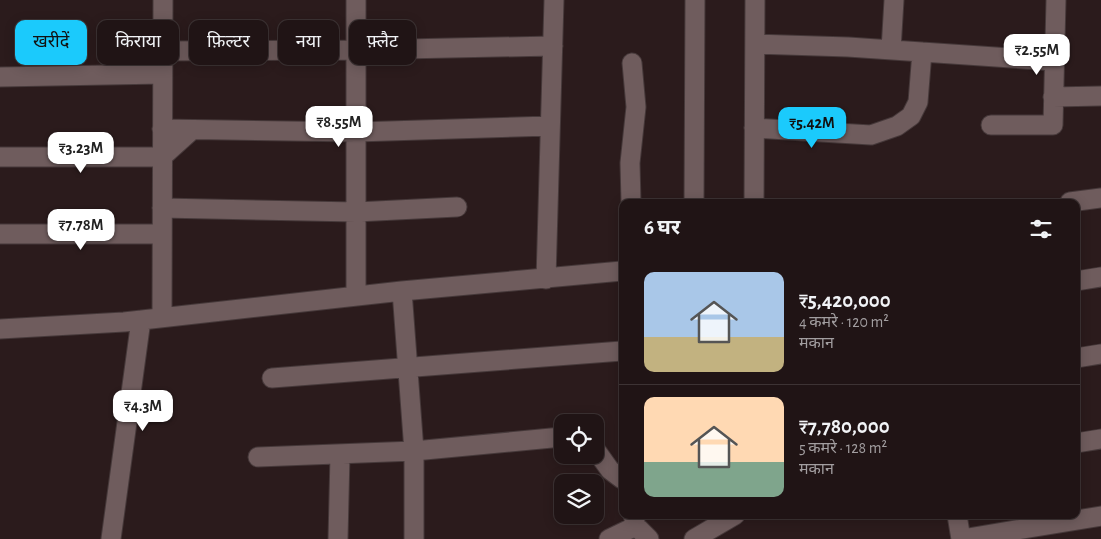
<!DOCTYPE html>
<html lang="hi">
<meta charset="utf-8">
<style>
:root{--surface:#201415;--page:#281d1e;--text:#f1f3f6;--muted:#a29ea0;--line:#3d3334;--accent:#1bcafc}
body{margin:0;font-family:"Alegreya Sans","Noto Sans Devanagari",sans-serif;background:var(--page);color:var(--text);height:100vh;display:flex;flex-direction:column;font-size:19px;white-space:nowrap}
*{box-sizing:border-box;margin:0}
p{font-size:16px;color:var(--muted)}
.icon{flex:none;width:28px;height:28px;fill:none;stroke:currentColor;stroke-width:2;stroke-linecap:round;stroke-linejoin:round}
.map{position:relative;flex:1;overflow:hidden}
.panel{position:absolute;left:619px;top:199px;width:461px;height:320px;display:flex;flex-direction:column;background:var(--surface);border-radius:10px;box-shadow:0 2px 12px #0003,0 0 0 1px var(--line)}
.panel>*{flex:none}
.guide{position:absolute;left:15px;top:20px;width:475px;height:45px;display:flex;gap:10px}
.fabs{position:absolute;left:554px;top:414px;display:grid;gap:10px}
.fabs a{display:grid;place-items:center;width:50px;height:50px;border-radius:10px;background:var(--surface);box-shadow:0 2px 12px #0003,0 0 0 1px var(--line);font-size:25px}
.price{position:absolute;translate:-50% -42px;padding:0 11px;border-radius:10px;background:#fff;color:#222;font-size:16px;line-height:32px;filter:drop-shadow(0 1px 2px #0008)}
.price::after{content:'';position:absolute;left:50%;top:30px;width:15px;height:11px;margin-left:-8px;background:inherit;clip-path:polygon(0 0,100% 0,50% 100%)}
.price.active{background:var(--accent);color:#111}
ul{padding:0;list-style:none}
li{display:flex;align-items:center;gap:15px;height:125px;padding:0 25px}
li+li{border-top:1px solid var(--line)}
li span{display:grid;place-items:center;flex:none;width:140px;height:100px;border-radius:10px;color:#555}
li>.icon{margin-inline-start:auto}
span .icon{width:60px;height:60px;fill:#fffc;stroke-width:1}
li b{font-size:21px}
h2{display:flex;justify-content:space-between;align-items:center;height:60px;padding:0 25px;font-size:21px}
.chip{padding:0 18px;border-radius:10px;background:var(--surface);box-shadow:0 2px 12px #0003,0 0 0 1px var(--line);font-size:18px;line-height:45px}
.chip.active{background:var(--accent);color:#111}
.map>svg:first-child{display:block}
</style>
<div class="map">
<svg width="1101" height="539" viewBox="0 0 1101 539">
<rect width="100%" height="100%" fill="#2b1b1c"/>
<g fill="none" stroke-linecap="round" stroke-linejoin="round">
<defs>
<path id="minor" d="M356 0V296
M755 44 848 47 1054 61
M891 50 894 0
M162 51 356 50 553 46
M0 77 162 74
M1053 97 1101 96
M991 125H1053L1056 0
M754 128 871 135 897 126 911 116 918 102 922 52
M162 129 356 132 550 126
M0 157H162L192 130
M631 202 630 163 636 107 632 63
M694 202 695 0
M754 202 755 0
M1070 202 1101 198
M162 208 356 212 457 207
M0 234H162
M546 279 554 0
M1076 281 1101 277
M402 291 414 451V539
M162 317 163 0
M0 329 124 322 402 291 622 271
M1076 358 1101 354
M272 378 622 351
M1076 443 1101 439
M595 449 610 470 622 479
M258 457 414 451 562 437
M633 515 636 526 649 539
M957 515 961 539
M111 539 141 320
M338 539 340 455
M609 539 636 526
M694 539 735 515
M962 539 1101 516"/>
</defs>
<!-- minor casing -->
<use href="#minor" stroke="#46393a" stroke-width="21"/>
<!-- minor -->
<use href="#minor" stroke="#6f5c5d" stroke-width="19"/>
</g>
</svg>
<div class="fabs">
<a><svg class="icon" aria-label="locate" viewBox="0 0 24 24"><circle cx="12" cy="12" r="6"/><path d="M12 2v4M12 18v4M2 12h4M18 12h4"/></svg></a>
<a><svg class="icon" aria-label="layers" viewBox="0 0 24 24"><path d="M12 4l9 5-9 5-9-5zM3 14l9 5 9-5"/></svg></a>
</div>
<b class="price" style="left:1037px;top:76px">₹2.55M</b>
<b class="price" style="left:339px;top:148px">₹8.55M</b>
<b class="price active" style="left:812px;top:149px">₹5.42M</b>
<b class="price" style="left:81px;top:174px">₹3.23M</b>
<b class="price" style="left:81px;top:251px">₹7.78M</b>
<b class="price" style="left:143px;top:432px">₹4.3M</b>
<div class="guide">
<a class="chip active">खरीदें</a>
<a class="chip">किराया</a>
<a class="chip">फ़िल्टर</a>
<a class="chip">नया</a>
<a class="chip">फ़्लैट</a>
</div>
<section class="panel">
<h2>6 घर<svg class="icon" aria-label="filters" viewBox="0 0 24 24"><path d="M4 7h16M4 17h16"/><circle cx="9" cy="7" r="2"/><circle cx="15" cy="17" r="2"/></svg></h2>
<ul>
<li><span style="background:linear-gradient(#a9c7e8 65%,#c2b280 0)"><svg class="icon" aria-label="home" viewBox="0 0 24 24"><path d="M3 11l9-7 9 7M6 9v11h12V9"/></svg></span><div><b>₹5,420,000</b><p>4 कमरे · 120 m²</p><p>मकान</p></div></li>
<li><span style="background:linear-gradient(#ffd9b3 65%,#7fa58c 0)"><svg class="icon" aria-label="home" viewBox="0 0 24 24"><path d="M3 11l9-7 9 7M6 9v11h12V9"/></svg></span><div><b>₹7,780,000</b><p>5 कमरे · 128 m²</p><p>मकान</p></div></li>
</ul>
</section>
</div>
